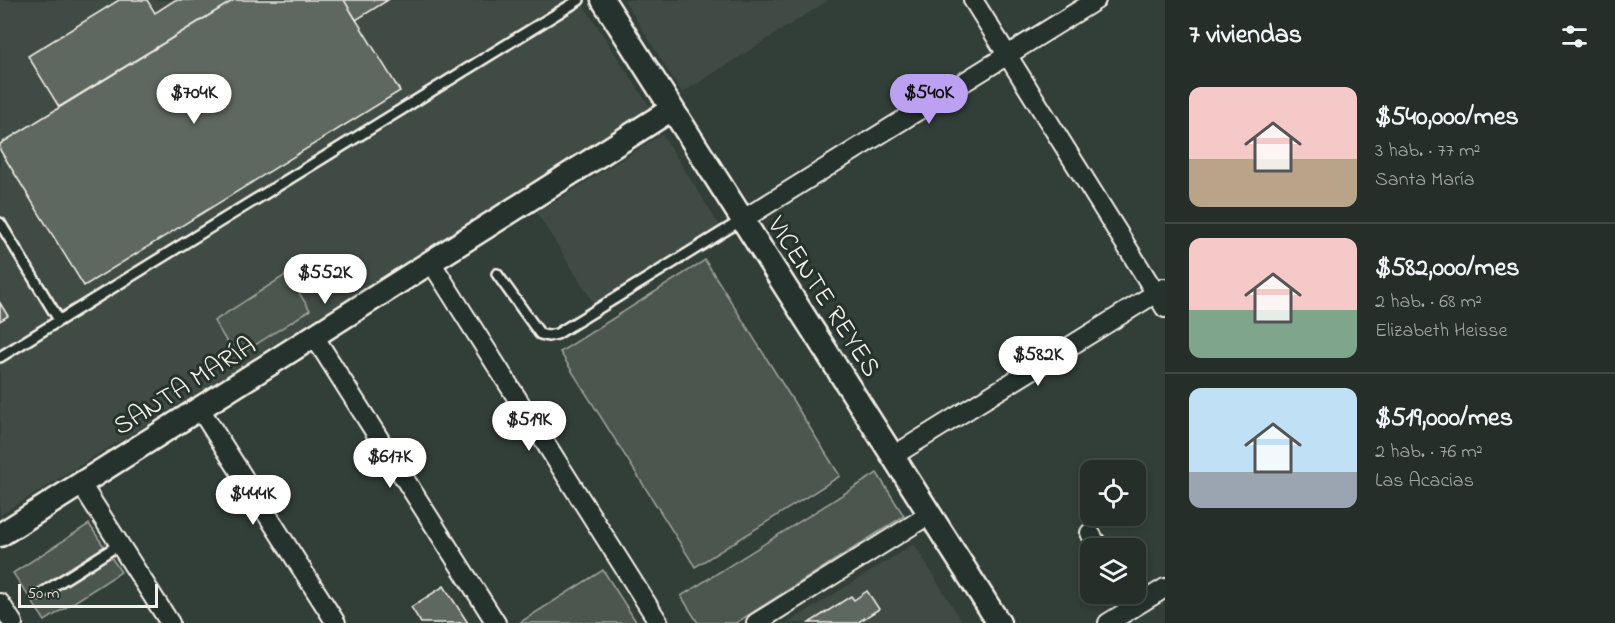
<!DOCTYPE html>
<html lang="es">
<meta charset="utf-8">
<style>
:root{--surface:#262e2a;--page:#2e3632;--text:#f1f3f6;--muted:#a4a8a8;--line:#424a47;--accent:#bca0f2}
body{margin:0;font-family:"Indie Flower",sans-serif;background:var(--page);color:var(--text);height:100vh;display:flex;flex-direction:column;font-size:22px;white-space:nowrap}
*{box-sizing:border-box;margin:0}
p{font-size:20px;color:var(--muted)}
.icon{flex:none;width:33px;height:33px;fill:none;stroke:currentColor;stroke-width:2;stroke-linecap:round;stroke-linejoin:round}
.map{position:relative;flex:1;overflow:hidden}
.details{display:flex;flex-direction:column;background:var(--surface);width:450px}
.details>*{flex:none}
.controls{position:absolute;left:1080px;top:460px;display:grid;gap:12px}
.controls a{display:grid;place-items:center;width:66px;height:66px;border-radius:12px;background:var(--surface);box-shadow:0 3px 9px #0003,0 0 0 2px var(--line);font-size:30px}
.scale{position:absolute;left:18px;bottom:15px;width:140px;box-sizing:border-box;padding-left:6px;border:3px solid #f4f1e8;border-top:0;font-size:16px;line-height:21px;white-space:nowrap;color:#f4f1e8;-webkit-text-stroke:4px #26332d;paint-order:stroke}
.price{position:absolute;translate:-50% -51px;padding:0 14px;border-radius:21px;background:#fff;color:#222;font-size:20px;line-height:39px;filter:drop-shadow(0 2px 3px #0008)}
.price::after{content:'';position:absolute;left:50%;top:36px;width:18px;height:14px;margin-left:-9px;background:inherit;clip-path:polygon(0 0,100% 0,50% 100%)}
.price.active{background:var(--accent);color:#111}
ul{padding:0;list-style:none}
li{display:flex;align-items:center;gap:18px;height:150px;padding:0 24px}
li+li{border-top:2px solid var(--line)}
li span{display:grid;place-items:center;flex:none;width:168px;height:120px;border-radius:12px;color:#555}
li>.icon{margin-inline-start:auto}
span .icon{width:72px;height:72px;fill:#fffc;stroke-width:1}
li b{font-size:26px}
h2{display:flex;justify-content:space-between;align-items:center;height:72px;padding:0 24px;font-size:26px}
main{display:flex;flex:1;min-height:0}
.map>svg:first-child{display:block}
</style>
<main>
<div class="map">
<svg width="1165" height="623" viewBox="0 0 1165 623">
<rect width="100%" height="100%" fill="#323e38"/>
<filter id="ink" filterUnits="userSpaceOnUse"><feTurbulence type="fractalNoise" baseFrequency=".0167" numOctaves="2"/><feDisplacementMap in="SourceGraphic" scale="12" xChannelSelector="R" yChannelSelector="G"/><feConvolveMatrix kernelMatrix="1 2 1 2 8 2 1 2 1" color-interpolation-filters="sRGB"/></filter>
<g filter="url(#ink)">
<!-- built -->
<path fill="#404b44" d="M0 0H580L652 110 0 515Z
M624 0H829L682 93Z
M662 134 720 226 595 305 537 213Z
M914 544 963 623H788Z"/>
<!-- green -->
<path fill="#4c564f" stroke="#a0a49c" stroke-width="1.5" d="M705 260 840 476 695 567 560 352Z
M287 274 310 310 236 357 214 321Z
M877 473 904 516 736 623H698L681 596Z
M89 524 121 572 45 621 13 573Z
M603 570 637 623H519Z"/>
<!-- building -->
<path fill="#5f6861" stroke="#f4f1e8" stroke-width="1.5" d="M119 0H147L155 13 175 0H234L59 107 28 56Z
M234 0H344L400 91 84 286 0 150V144Z
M344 0H388L356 20Z
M0 303 8 316 0 321Z
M444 586 468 623H421L411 607Z
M867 591 879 609 857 623H809L851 596 854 600Z"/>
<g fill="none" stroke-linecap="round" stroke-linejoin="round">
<defs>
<path id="service" d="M0 223 59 320
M497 274 540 334 548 336 557 334 742 220
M0 357 579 0
M39 595 120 544"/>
<path id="minor" d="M973 0 1165 308
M742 220 1096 0
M431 262 659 623
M314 336 496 623
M200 409 336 623
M893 456 1164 288
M81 484 170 623
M1090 533 1100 549
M0 603 13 623
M756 623 930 514
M1108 623 1165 588"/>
<path id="tertiary" d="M603 0 999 623
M0 535 672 109"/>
</defs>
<!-- service casing -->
<use href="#service" stroke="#f4f1e8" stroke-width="14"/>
<!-- minor casing -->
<use href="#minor" stroke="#f4f1e8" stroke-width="22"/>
<!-- tertiary casing -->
<use href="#tertiary" stroke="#f4f1e8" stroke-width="27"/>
<!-- service -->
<use href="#service" stroke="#26332d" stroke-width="9"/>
<!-- minor -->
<use href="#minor" stroke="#26332d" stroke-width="18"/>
<!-- tertiary -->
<use href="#tertiary" stroke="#26332d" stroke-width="22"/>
</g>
</g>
<g text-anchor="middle" stroke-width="6" stroke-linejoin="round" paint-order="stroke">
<!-- street labels -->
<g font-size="27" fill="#f4f1e8" stroke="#26332d">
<text transform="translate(825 296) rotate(57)" y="9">VICENTE REYES</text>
<text transform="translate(184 385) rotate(-32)" y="9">SANTA MARÍA</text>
</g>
</g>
</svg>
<div class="controls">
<a><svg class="icon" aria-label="locate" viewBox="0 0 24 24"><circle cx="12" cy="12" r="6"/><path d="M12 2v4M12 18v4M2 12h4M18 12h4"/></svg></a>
<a><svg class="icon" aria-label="layers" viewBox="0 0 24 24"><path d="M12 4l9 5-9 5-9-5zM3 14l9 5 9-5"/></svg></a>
</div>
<div class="scale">50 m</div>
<b class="price" style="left:194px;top:125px">$704K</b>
<b class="price active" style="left:929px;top:125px">$540K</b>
<b class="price" style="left:325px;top:305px">$552K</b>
<b class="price" style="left:1038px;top:387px">$582K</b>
<b class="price" style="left:529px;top:452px">$519K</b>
<b class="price" style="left:390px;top:489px">$617K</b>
<b class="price" style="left:253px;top:526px">$444K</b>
</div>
<section class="details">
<h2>7 viviendas<svg class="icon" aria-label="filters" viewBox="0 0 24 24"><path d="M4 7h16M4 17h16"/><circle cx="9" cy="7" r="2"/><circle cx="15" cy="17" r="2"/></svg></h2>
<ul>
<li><span style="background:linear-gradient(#f6c9c9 60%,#b9a48a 0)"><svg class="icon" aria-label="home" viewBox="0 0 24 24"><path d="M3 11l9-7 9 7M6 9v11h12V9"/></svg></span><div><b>$540,000/mes</b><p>3 hab. · 77 m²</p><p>Santa María</p></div></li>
<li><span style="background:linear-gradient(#f6c9c9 60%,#7fa58c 0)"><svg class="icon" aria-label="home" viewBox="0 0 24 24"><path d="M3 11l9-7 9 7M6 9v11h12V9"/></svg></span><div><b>$582,000/mes</b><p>2 hab. · 68 m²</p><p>Elizabeth Heisse</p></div></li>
<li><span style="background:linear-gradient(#bfe0f5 70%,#9aa5b1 0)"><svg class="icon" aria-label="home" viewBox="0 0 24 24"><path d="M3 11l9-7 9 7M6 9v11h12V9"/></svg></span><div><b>$519,000/mes</b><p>2 hab. · 76 m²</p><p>Las Acacias</p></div></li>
</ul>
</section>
</main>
